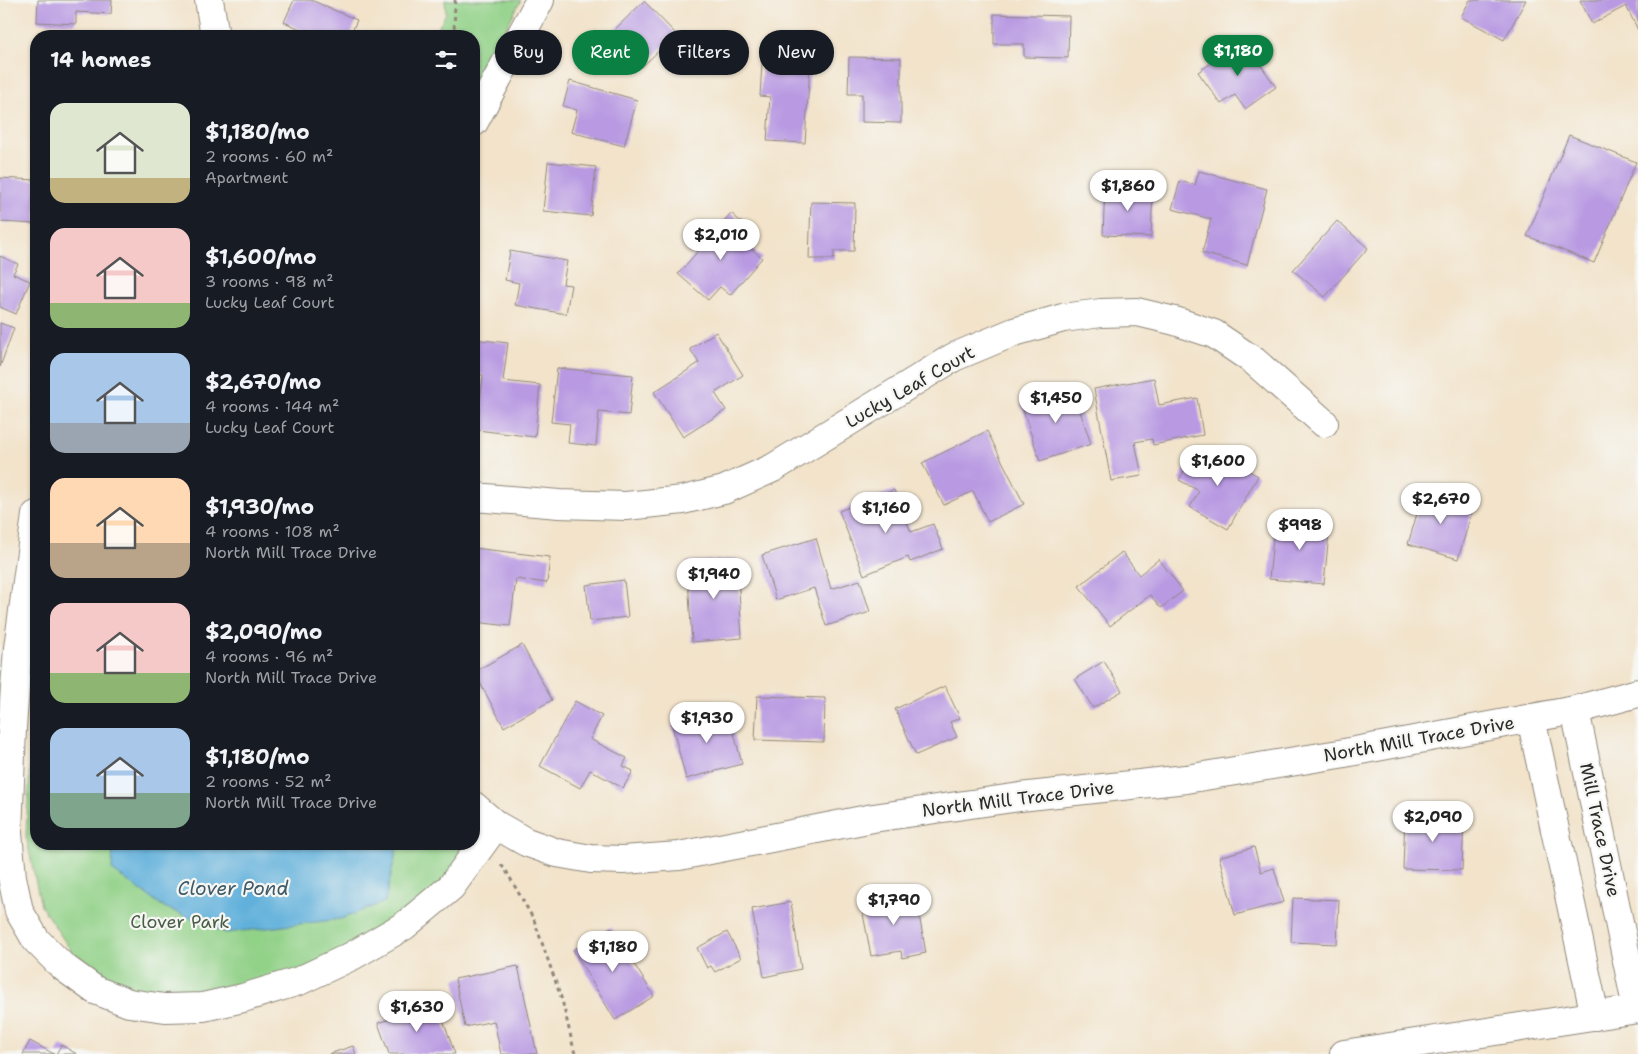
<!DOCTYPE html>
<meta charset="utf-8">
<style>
:root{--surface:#171b24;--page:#242831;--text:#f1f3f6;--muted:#9ea1a6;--accent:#0b8043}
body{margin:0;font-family:"Shantell Sans",sans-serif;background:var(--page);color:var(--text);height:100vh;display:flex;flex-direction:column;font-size:19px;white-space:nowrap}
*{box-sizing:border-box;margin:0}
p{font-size:16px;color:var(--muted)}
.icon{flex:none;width:28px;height:28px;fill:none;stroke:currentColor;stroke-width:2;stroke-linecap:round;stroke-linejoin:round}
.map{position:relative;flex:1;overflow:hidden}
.side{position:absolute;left:30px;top:30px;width:450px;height:820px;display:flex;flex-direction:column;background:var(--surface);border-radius:20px;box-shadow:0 1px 4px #0004}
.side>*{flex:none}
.banner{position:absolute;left:495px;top:30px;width:475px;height:45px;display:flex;gap:10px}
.price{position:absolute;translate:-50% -42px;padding:0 11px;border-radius:18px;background:#fff;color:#222;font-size:16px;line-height:32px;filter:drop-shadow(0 1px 2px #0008)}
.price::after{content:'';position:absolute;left:50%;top:30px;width:15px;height:11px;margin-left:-8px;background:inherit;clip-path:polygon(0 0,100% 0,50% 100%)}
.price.on{background:var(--accent);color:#fff}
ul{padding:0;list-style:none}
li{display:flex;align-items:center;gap:15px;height:125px;padding:0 20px}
li span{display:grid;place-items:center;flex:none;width:140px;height:100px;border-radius:15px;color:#555}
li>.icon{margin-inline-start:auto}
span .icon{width:60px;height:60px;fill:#fffc;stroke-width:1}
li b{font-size:21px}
h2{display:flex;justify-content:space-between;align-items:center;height:60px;padding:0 20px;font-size:21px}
.chip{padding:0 18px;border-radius:22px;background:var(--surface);box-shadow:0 1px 4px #0004;font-size:18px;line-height:45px}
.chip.on{background:var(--accent);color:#fff}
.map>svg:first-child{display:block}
</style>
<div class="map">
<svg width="1638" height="1054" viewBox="0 0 1638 1054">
<rect width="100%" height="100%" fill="#f6f6f2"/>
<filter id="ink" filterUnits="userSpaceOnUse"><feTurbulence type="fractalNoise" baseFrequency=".02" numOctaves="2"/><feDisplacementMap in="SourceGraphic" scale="10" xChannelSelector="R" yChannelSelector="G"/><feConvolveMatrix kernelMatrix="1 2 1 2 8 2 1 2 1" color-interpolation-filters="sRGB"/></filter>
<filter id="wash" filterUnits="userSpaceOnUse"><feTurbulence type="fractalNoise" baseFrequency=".0096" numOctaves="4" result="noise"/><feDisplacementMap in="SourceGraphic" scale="20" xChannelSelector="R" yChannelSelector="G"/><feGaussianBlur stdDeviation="1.12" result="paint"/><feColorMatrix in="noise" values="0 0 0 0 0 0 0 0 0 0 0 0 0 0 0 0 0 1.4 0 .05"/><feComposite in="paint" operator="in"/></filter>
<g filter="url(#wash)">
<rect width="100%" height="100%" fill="#f2e3ca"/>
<!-- green -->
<path fill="#92d188" stroke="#5e7e5a" d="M445 0H521L474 88V36H434L446 13Z
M36 645V844H470L449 879 382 931 304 970 211 1000H165L113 981 72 952 41 906 26 836Z"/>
<!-- water -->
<path fill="#61b0db" stroke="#466e83" d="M113 844H398L385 902 341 919 226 933 164 907 112 870Z"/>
<g id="blocks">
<!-- building -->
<path fill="#b899e2" d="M38 0H112L111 14 76 12V24L37 22Z
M294 0H311L357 20 350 36H308L310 33 284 22Z
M1470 0H1526L1504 40 1461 17Z
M1580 0H1638V30L1626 6 1592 24Z
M644 1 676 34 642 67 610 34Z
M994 14 1069 16 1068 58 1024 57V44H994Z
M1244 41 1276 87 1245 109 1235 95 1221 104 1198 72Z
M763 47 811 50 805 143 767 141 770 97 760 96Z
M849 57 901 58V123L862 122V94H848Z
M570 81 637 100 624 146 571 132 577 110 563 106Z
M1569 135 1636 162 1594 263 1527 236Z
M548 162 596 167 591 216 543 211Z
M1199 171 1267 189 1247 265 1202 253 1211 219 1172 209 1180 181 1195 185Z
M0 178 36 180V224L0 222Z
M1105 186 1153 189 1151 237 1103 235Z
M811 202 855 203 854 251H834V259H809Z
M731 213 742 223 734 233 762 258 730 295 720 287 708 300 678 274Z
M1337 221 1368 248 1325 297 1293 270Z
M510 251 567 261 563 284 571 285 566 314 515 305 519 283 505 280Z
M0 256 18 264 13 274 30 281 16 314 0 307Z
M0 323 14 328 0 367Z
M716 332 743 375 715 393 726 410 683 437 654 392 699 363 690 349Z
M474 339 508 343 503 381 540 385 535 437 477 430 483 375 474 374Z
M557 368 633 375 629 415 599 412 596 446 568 443 570 424 551 422Z
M1154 378 1159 405 1197 398 1203 435 1153 445 1152 439 1135 442 1142 476 1111 481 1094 389Z
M1072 387 1091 444 1040 461 1021 404Z
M987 431 1024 504 988 522 973 491 944 505 922 463Z
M1196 449 1227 467 1231 460 1258 476 1228 529 1190 507 1199 491 1179 480Z
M894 490 911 532 933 524 943 549 910 562 908 557 864 575 839 511Z
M1424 490 1474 505 1458 559 1408 544Z
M1275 519 1330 524 1324 584 1269 579Z
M816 538 831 589 860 580 870 612 826 626 814 588 776 600 762 555Z
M474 548 550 557 547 583 516 579 510 626 474 622Z
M1122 552 1139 575 1159 559 1183 591 1161 608 1150 595 1110 626 1079 586Z
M737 559 742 638 692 642 687 562Z
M624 580 628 617 590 621 586 585Z
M522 645 552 700 504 727 474 672Z
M1104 661 1122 691 1093 708 1075 679Z
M945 686 960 718 950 722 957 737 916 755 895 709Z
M757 696 825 698 824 742 755 740Z
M575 701 602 716 590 739 627 758 623 766 633 771 623 788 590 770 580 788 540 766Z
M728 710 742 764 686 779 672 725Z
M1405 816 1464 818 1462 870 1403 869Z
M1254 847 1261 872 1274 868 1284 902 1235 915 1219 857Z
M915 893 926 953 902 958 901 951 871 956 861 903Z
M1293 898 1339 900 1337 944 1291 942Z
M791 902 801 969 764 977 752 909Z
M611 927 654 996 615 1020 573 950Z
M727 932 741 958 715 972 711 966 707 968 697 948Z
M518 966 537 1054H501L494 1021 465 1027 455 979Z
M437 1003 455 1054H389L378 1023Z
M30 1041 54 1054H23Z
M61 1045 77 1054H56Z
M353 1046 356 1054H329Z"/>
</g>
</g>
<g filter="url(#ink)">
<use href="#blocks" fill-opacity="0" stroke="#8e877a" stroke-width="1"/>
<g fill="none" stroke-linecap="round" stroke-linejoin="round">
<defs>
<path id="minor" d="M209 0 215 36
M474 122 540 0
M474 497 559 504 626 506 683 500 724 490 773 468 954 357 1014 332 1063 318 1101 313 1137 312 1175 321 1214 334 1254 361 1324 423
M36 515 18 648 12 728 8 833 12 877 19 911 36 940 62 966 95 990 129 1003 165 1008 203 1007 243 998 299 981 352 956 404 926 451 887 496 825
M1575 710 1637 1009
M1531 718 1595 1016
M474 806 496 825 526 842 557 853 591 859 623 860 679 856 873 818 1020 797 1186 779 1339 754 1575 710 1638 693"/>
<path id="secondary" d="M1344 1054 1638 1009"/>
</defs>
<!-- minor casing -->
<use href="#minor" stroke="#8e877a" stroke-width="30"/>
<!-- secondary casing -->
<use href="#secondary" stroke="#8e877a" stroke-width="30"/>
<!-- path -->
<path stroke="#8e877a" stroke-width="3" stroke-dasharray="4 4" stroke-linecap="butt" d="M454 36 455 0
M501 865 505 869 534 920 562 1000 575 1054"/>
<!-- minor -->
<use href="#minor" stroke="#fff" stroke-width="28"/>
<!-- secondary -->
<use href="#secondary" stroke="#fff" stroke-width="28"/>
</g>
</g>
<g text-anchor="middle" stroke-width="4.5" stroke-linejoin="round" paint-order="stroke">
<!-- street labels -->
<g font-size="18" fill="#2b2b2b" stroke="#f6f6f2">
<text transform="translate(910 387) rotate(-30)" y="6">Lucky Leaf Court</text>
<text transform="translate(1419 739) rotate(-10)" y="6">North Mill Trace Drive</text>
<text transform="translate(1018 799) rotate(-7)" y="6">North Mill Trace Drive</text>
<text transform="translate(1600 830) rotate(78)" y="6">Mill Trace Drive</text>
</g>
<!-- park labels -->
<g font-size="18" fill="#4a5d47" stroke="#f6f6f2">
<text x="180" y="928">Clover Park</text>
</g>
<!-- water labels -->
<g font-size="19" font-style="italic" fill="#3e5a69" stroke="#f6f6f2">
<text x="233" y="895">Clover Pond</text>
</g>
</g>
</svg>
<b class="price on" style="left:1238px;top:77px">$1,180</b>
<b class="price" style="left:1128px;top:212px">$1,860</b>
<b class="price" style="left:721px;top:261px">$2,010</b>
<b class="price" style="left:1056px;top:424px">$1,450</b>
<b class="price" style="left:1218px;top:487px">$1,600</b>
<b class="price" style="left:1441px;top:525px">$2,670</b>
<b class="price" style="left:886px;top:534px">$1,160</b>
<b class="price" style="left:1300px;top:551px">$998</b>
<b class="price" style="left:714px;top:600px">$1,940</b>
<b class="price" style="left:707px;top:744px">$1,930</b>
<b class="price" style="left:1433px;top:843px">$2,090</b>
<b class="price" style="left:894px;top:926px">$1,790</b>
<b class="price" style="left:613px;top:973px">$1,180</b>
<b class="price" style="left:417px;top:1033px">$1,630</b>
<div class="banner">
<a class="chip">Buy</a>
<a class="chip on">Rent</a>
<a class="chip">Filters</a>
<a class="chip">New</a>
</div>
<section class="side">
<h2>14 homes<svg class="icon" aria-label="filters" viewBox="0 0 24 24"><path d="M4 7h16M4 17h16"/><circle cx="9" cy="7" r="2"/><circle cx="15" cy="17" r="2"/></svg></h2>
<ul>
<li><span style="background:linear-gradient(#dfe7d0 75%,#c2b280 0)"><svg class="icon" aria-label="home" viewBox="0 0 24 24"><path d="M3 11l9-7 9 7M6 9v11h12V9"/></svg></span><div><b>$1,180/mo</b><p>2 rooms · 60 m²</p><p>Apartment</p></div></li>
<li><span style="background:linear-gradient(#f6c9c9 75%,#8fb573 0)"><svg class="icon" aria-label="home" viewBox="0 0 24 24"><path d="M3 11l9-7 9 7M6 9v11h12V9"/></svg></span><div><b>$1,600/mo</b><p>3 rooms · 98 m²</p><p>Lucky Leaf Court</p></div></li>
<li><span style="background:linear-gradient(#a9c7e8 70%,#9aa5b1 0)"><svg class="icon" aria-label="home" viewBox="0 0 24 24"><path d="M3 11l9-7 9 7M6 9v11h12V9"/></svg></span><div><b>$2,670/mo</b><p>4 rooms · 144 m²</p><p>Lucky Leaf Court</p></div></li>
<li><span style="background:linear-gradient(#ffd9b3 65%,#b9a48a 0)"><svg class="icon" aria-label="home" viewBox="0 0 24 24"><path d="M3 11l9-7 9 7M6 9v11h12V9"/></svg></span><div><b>$1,930/mo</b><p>4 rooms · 108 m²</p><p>North Mill Trace Drive</p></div></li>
<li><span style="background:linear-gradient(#f6c9c9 70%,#8fb573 0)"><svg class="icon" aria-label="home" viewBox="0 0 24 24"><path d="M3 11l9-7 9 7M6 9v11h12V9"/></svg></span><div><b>$2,090/mo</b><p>4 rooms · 96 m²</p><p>North Mill Trace Drive</p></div></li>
<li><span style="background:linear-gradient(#a9c7e8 65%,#7fa58c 0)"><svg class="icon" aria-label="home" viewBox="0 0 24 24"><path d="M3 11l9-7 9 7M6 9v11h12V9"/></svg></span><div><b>$1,180/mo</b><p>2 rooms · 52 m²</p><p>North Mill Trace Drive</p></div></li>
</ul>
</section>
</div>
